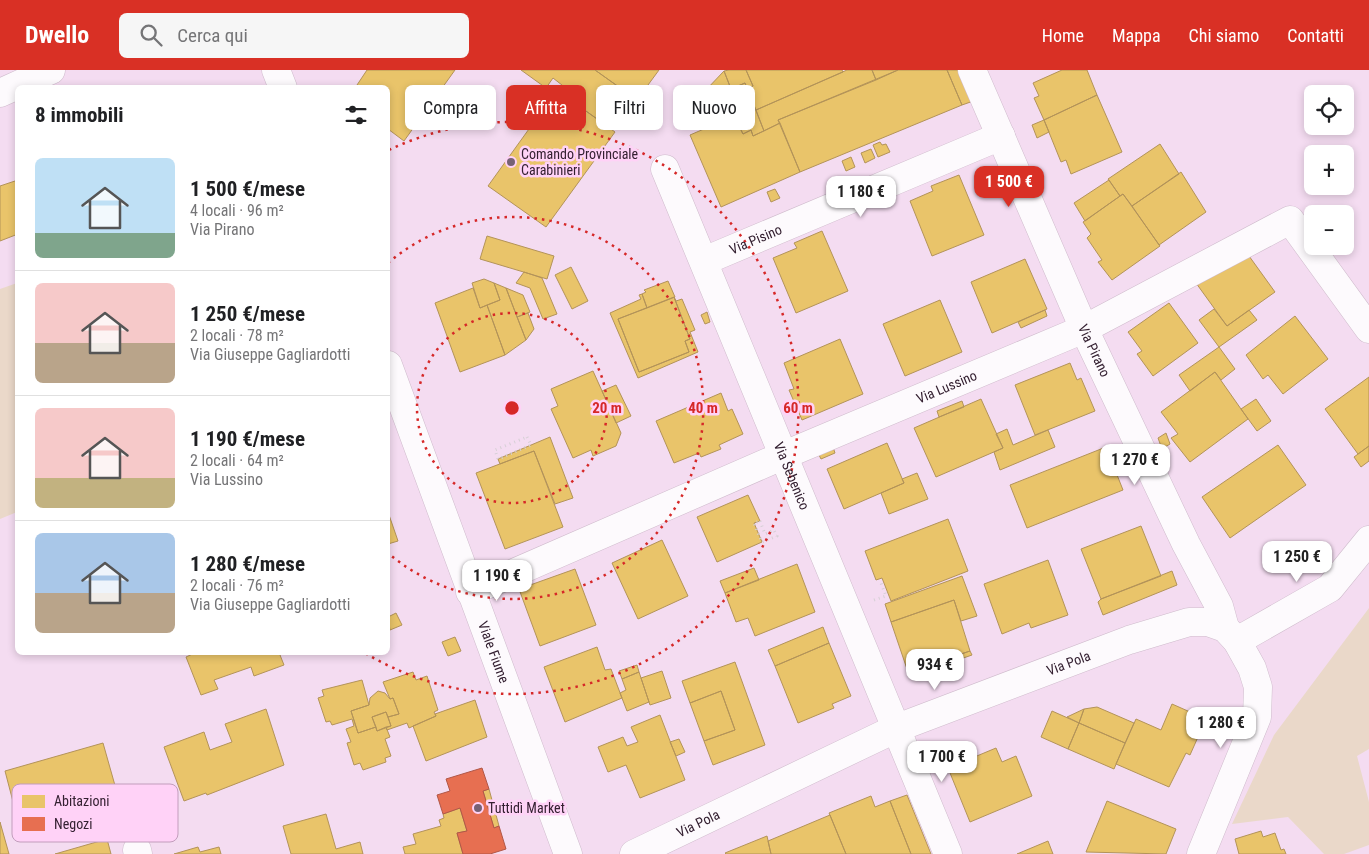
<!DOCTYPE html>
<html lang="it">
<meta charset="utf-8">
<style>
:root{--surface:#fff;--page:#f6f6f6;--text:#202124;--muted:#757577;--line:#e0e0e0;--accent:#d93025}
body{margin:0;font-family:"Roboto Condensed",sans-serif;background:var(--page);color:var(--text);height:100vh;display:flex;flex-direction:column;font-size:19px;white-space:nowrap}
*{box-sizing:border-box;margin:0}
p{font-size:16px;color:var(--muted)}
.icon{flex:none;width:28px;height:28px;fill:none;stroke:currentColor;stroke-width:2;stroke-linecap:round;stroke-linejoin:round}
.map{position:relative;flex:1;overflow:hidden}
.sheet{position:absolute;left:15px;top:15px;width:375px;height:570px;display:flex;flex-direction:column;background:var(--surface);border-radius:8px;box-shadow:0 2px 8px #0003}
.sheet>*{flex:none}
.guide{position:absolute;left:405px;top:15px;width:475px;height:45px;display:flex;gap:10px}
.buttons{position:absolute;left:1304px;top:15px;display:grid;gap:10px}
.buttons a{display:grid;place-items:center;width:50px;height:50px;border-radius:8px;background:var(--surface);box-shadow:0 2px 8px #0003;font-size:25px}
.price{position:absolute;translate:-50% -42px;padding:0 11px;border-radius:10px;background:#fff;color:#222;font-size:16px;line-height:32px;filter:drop-shadow(0 1px 2px #0008)}
.price::after{content:'';position:absolute;left:50%;top:30px;width:15px;height:11px;margin-left:-8px;background:inherit;clip-path:polygon(0 0,100% 0,50% 100%)}
.price.current{background:var(--accent);color:#fff}
ul{padding:0;list-style:none}
li{display:flex;align-items:center;gap:15px;height:125px;padding:0 20px}
li+li{border-top:1px solid var(--line)}
li span{display:grid;place-items:center;flex:none;width:140px;height:100px;border-radius:8px;color:#555}
li>.icon{margin-inline-start:auto}
span .icon{width:60px;height:60px;fill:#fffc;stroke-width:1}
li b{font-size:21px}
h2{display:flex;justify-content:space-between;align-items:center;height:60px;padding:0 20px;font-size:21px}
.pill{padding:0 18px;border-radius:8px;background:var(--surface);box-shadow:0 2px 8px #0003;font-size:18px;line-height:45px}
.pill.current{background:var(--accent);color:#fff}
header{display:flex;align-items:center;gap:30px;box-sizing:border-box;height:70px;padding:0 25px;background:var(--accent);color:#fff}
header strong{font-size:24px}
nav{display:flex;gap:28px;margin-inline-start:auto;font-size:18px}
.search{width:350px;height:45px;background:var(--page);display:flex;align-items:center;gap:12px;box-sizing:border-box;padding:0 18px;border-radius:8px;color:var(--muted);font-size:19px}
.map>svg:first-child{display:block}
</style>
<header>
<strong>Dwello</strong>
<div class="search"><svg class="icon" aria-label="search" viewBox="0 0 24 24"><circle cx="10" cy="10" r="6"/><path d="M15 15l6 6"/></svg>Cerca qui</div>
<nav><a>Home</a><a>Mappa</a><a>Chi siamo</a><a>Contatti</a></nav>
</header>
<div class="map">
<svg width="1369" height="784" viewBox="0 0 1369 784">
<rect width="100%" height="100%" fill="#f4dcf1"/>
<!-- green -->
<path fill="#ead8c9" d="M17 213V442L0 449V219Z
M1369 538V679L1357 686 1369 732V775L1344 784H1324L1288 747 1232 754 1274 665Z"/>
<!-- homes -->
<path fill="#e9c46a" stroke="#b39359" d="M367 0H455L404 71 388 59V18H355Z
M521 0H595L633 27 610 58 563 25 567 19 553 8 546 18Z
M595 0H659L637 30Z
M729 0H746L753 16 747 18 745 13 731 19 724 1Z
M746 0H842L843 2 756 40 747 18 753 16Z
M847 0H872L876 10 778 50 780 53 764 61 756 40Z
M872 0H898L876 10Z
M898 0H947L962 35 800 102 778 50Z
M947 0H967L979 29 962 35Z
M1062 0H1087L1097 25 1044 50 1034 28 1039 26 1033 13Z
M724 1 731 19 721 23V26L695 35 705 21Z
M745 13 764 61 753 66 751 60 743 64 734 46 731 47 724 26H721V23Z
M557 20 615 62 546 157 488 116Z
M1097 25 1122 82 1071 104 1066 90 1061 92 1044 50Z
M724 26 731 47 704 58 695 35Z
M734 46 743 64 751 60 753 66 780 53 800 102 721 137 690 65Z
M1044 50 1049 62 1037 68 1032 55Z
M880 72 882 75 886 74 890 82 878 87 873 75Z
M1160 74 1179 104 1132 136 1123 124 1120 126 1108 109Z
M871 79 875 88 865 93 861 83Z
M851 87 855 97 846 101 842 91Z
M1181 102 1206 142 1159 175 1132 136Z
M959 105 984 165 932 186 910 131 933 121 931 116Z
M18 110V164L0 171V116Z
M1109 110 1120 126 1085 151 1074 133Z
M775 119 780 128 771 132 767 122Z
M1123 124 1160 176 1112 210 1098 192 1102 190 1087 168 1091 164 1083 152Z
M822 161 848 221 796 243 773 188 797 178 794 173Z
M487 166 554 186 547 209 480 189Z
M1244 179 1275 222 1227 256 1196 213Z
M1025 189 1047 239 992 263 971 212Z
M571 197 588 231 572 239 555 205Z
M524 202 542 208 557 244 543 249 530 218 516 213Z
M484 209 494 213 500 230 480 238 472 213Z
M668 211 675 227 647 238 642 224 646 222 644 220Z
M494 213 506 218 526 270 505 285 487 235 500 230Z
M473 218 480 238 487 235 505 285 460 302 435 233Z
M506 218 523 225 530 242 517 247Z
M642 224 647 238 618 249 639 302 689 282 685 271 690 269 674 227 676 231 682 229 695 260 690 262 698 282 638 308 610 243 641 229 639 225Z
M674 227 690 269 685 271 689 282 639 302 618 249Z
M940 230 962 282 905 306 883 254Z
M1169 233 1198 273 1153 306 1137 284 1142 281 1128 262Z
M1214 239 1227 256 1249 240 1257 250 1219 277 1199 250Z
M1045 240 1047 246 1021 258 1018 252Z
M707 242 710 252 705 254 701 245Z
M528 243 534 259 526 270 517 247Z
M1295 246 1328 289 1283 324 1268 305 1263 309 1246 285Z
M840 269 863 324 802 350 789 320 794 319 784 293Z
M1219 277 1235 299 1221 310 1215 302 1190 321 1179 305Z
M1070 293 1077 310 1081 308 1095 341 1035 365 1015 315Z
M593 301 621 363 616 376 593 386 591 380 573 388 551 339 558 336 551 319Z
M1215 302 1248 349 1190 392 1171 368 1178 364 1161 342Z
M1369 307V376L1358 384 1325 339Z
M616 315 631 346 616 353 602 321Z
M721 323 728 341 732 339 743 364 719 375 721 379 701 387 699 383 674 393 656 351Z
M981 329 1003 378 936 407 914 358Z
M1256 329 1271 351 1257 361 1241 339Z
M962 331 964 337 939 347 937 341Z
M1007 359 1013 375 1048 360 1055 377 1000 400 994 382 1003 378 996 364Z
M1166 363 1170 374 1162 379 1158 368Z
M550 367 573 428 555 434 534 381 500 394 498 389Z
M887 373 904 413 844 439 827 399Z
M1278 375 1306 415 1230 468 1202 427Z
M1369 376V391L1361 397 1354 387Z
M833 377 835 383 821 389 818 383Z
M1106 377 1123 420 1027 458 1010 415Z
M534 381 563 457 505 479 476 403Z
M917 403 928 429 889 444 881 423 904 413 902 409Z
M748 425 760 451 754 453 762 472 717 492 697 447Z
M388 442 398 471 388 474Z
M948 449 968 501 891 531 882 508 876 510 865 481Z
M1141 456 1161 506 1101 529 1081 479Z
M662 470 688 526 638 549 612 493Z
M1048 490 1068 545 1031 558 1029 553 1002 564 984 514Z
M797 494 815 542 755 566 748 548 736 552 725 523Z
M754 498 759 510 725 523 720 511Z
M575 499 596 555 540 576 519 519Z
M1172 501 1177 515 1103 545 1098 532 1101 529Z
M962 506 977 546 961 551 954 530 891 552 885 534Z
M954 530 970 581 908 602 891 552Z
M396 543 402 555 390 560 388 547Z
M823 557 829 573 775 596 768 580Z
M455 567 461 581 448 586 442 572Z
M829 573 851 626 832 634 834 638 798 653 775 596Z
M597 577 605 600 611 599 622 628 565 652 544 597Z
M970 581 972 585 909 607 908 602Z
M197 582H288L280 585 284 595 254 606 251 597 214 610 218 619 201 625 186 587Z
M735 592 765 675 713 695 704 671 735 660 721 621 690 633 682 611Z
M637 595 639 602 622 609 619 601Z
M662 601 671 628 650 635 641 608Z
M413 602 416 610 427 606 438 640 434 642 436 646 409 658 407 653 387 660 386 657 391 656 388 647 399 644 393 628 390 629 383 612Z
M639 602 649 632 627 641 620 623 626 620 622 609Z
M362 610 369 635 351 641 358 663 376 657 377 661 386 657 390 667 385 669 391 686 385 688 386 692 363 700 360 693 354 695 347 673 351 672 346 659 354 656 352 649 332 655 330 651 326 652 318 628 324 626 322 620Z
M378 621 385 623 390 629 393 628 399 644 388 647 386 642 372 647 376 657 358 663 351 641 369 635 370 628Z
M721 621 735 660 704 671 690 633Z
M475 630 487 667 426 691 413 656 436 646 435 644Z
M1172 634 1206 649 1190 685 1186 683 1169 717 1116 694 1136 649 1161 660Z
M1097 637 1134 653 1125 673 1079 653 1084 639Z
M266 639 284 695 207 725 206 723 184 731 164 677 204 662 210 680 232 672 225 654Z
M1084 639 1079 653 1067 647Z
M1052 641 1079 653 1068 679 1041 667Z
M386 642 391 656 377 661 372 647Z
M660 645 685 710 640 728 626 695 608 702 598 677 623 667 627 676 638 672 631 657Z
M1079 653 1125 673 1114 699 1068 679Z
M679 669 685 682 676 686 670 672Z
M103 673 116 719 17 747 5 701Z
M996 678 1002 692 1016 686 1032 726 970 752 948 698Z
M489 719 499 756 494 758 483 721Z
M907 725 931 784H911L890 731Z
M871 726 875 737 890 731 911 784H846L829 743Z
M1107 731 1176 759 1166 784 1086 782Z
M460 738 467 761 457 763 463 784H405L403 777 416 774 413 764 441 756 439 750 444 748 443 744Z
M326 744 336 779 360 772 363 784H291L283 756Z
M830 745 846 784H771L768 771Z
M0 752 9 784H0Z
M1261 761 1263 767 1275 763 1281 780 1284 779 1286 784H1239L1235 769Z
M767 766 771 784H726L725 783Z
M107 769 111 784H55Z
M1048 771 1053 784H1017Z
M198 777 200 782 219 777 221 784H174Z"/>
<!-- shops -->
<path fill="#e76f51" stroke="#b15747" d="M482 698 489 719 483 721 494 758 499 756 506 779 490 784H463L457 763 467 761 460 738 443 744 437 725 450 721 446 709Z"/>
<g fill="none" stroke-linecap="round" stroke-linejoin="round">
<defs>
<g id="minor">
<path id="s1" d="M972 0 1084 259 1186 474 1219 536 1225 558"/>
<path d="M0 23 51 0"/>
<path id="s2" d="M665 99 948 784"/>
<path id="s3" d="M704 191 1001 66"/>
<path id="s4" d="M470 522 782 386 1084 259 1290 150 1369 259"/>
<path d="M1237 571 1330 518 1369 470"/>
<path d="M137 780 138 784"/>
<path id="s5" d="M634 784 897 658 1129 570 1189 552H1208L1225 558 1237 571 1252 598 1258 617 1257 647 1201 784"/>
</g>
<g id="tertiary">
<path d="M276 0 283 18"/>
<path id="s6" d="M388 295 568 784"/>
</g>
</defs>
<!-- minor casing -->
<use href="#minor" stroke="#cfbbcc" stroke-width="29"/>
<!-- tertiary casing -->
<use href="#tertiary" stroke="#cfbbcc" stroke-width="29"/>
<!-- path -->
<path stroke="#d6cfd5" stroke-width="3" stroke-dasharray="1 4" stroke-linecap="butt" d="M527 367 531 375 498 389 495 380Z
M760 451 765 464 774 460 777 466 762 472 754 453Z
M874 530 886 526 881 513"/>
<!-- minor -->
<use href="#minor" stroke="#fdfafd" stroke-width="28"/>
<!-- tertiary -->
<use href="#tertiary" stroke="#fdfafd" stroke-width="28"/>
</g>
<!-- distance rings -->
<g fill="none" stroke="#d62828" stroke-width="2.5" stroke-dasharray="2.5 5">
<circle cx="512" cy="338" r="95"/>
<path d="M388 193A191 191 0 1 1 388 483"/>
<path d="M389 80A286 286 0 1 1 365 583"/>
</g>
<!-- markers -->
<g fill="#776274" stroke="#ffd2f7" stroke-width="2">
<circle cx="511" cy="92" r="5"/>
<circle cx="478" cy="738" r="5"/>
</g>
<g text-anchor="middle" stroke-width="5" stroke-linejoin="round" paint-order="stroke">
<!-- poi labels -->
<g font-size="14" fill="#342031" stroke="#ffd2f7" text-anchor="start">
<text x="521" y="89">Comando Provinciale<tspan x="521" dy="16">Carabinieri</tspan></text>
<text x="488" y="743">Tuttidì Market</text>
</g>
<!-- street labels -->
<g font-size="14" fill="#342031" stroke="#ffd2f7">
<text dy="5" stroke="none"><textPath href="#s3" startOffset="56">Via Pisino</textPath></text>
<text dy="5" stroke="none"><textPath href="#s1" startOffset="306">Via Pirano</textPath></text>
<text dy="5" stroke="none"><textPath href="#s4" startOffset="519">Via Lussino</textPath></text>
<text dy="5" stroke="none"><textPath href="#s2" startOffset="332">Via Sebenico</textPath></text>
<text dy="5" stroke="none"><textPath href="#s6" startOffset="306">Viale Fiume</textPath></text>
<text dy="5" stroke="none"><textPath href="#s5" startOffset="475">Via Pola</textPath></text>
<text dy="5" stroke="none"><textPath href="#s5" startOffset="71">Via Pola</textPath></text>
</g>
</g>
<!-- legend -->
<rect x="12" y="714" width="166" height="58" rx="8" fill="#ffd2f7" stroke="#c29dbc" stroke-width="1"/>
<rect x="22" y="725" width="23" height="13" fill="#e9c46a"/>
<rect x="22" y="747" width="23" height="14" fill="#e76f51"/>
<g font-size="14" fill="#342031">
<text x="54" y="736">Abitazioni</text>
<text x="54" y="759">Negozi</text>
</g>
<circle cx="512" cy="338" r="8" fill="#d62828" stroke="#ffd2f7" stroke-width="2.5"/>
<g font-size="15" text-anchor="middle" font-weight="bold" fill="#d62828" stroke="#ffd2f7" stroke-width="5" stroke-linejoin="round" paint-order="stroke">
<text x="607" y="343">20 m</text>
<text x="703" y="343">40 m</text>
<text x="798" y="343">60 m</text>
</g>
</svg>
<div class="buttons">
<a><svg class="icon" aria-label="locate" viewBox="0 0 24 24"><circle cx="12" cy="12" r="6"/><path d="M12 2v4M12 18v4M2 12h4M18 12h4"/></svg></a>
<a>+</a>
<a>−</a>
</div>
<b class="price current" style="left:1009px;top:138px">1 500 €</b>
<b class="price" style="left:861px;top:148px">1 180 €</b>
<b class="price" style="left:1135px;top:416px">1 270 €</b>
<b class="price" style="left:1297px;top:513px">1 250 €</b>
<b class="price" style="left:497px;top:532px">1 190 €</b>
<b class="price" style="left:935px;top:621px">934 €</b>
<b class="price" style="left:1221px;top:679px">1 280 €</b>
<b class="price" style="left:942px;top:713px">1 700 €</b>
<div class="guide">
<a class="pill">Compra</a>
<a class="pill current">Affitta</a>
<a class="pill">Filtri</a>
<a class="pill">Nuovo</a>
</div>
<section class="sheet">
<h2>8 immobili<svg class="icon" aria-label="filters" viewBox="0 0 24 24"><path d="M4 7h16M4 17h16"/><circle cx="9" cy="7" r="2"/><circle cx="15" cy="17" r="2"/></svg></h2>
<ul>
<li><span style="background:linear-gradient(#bfe0f5 75%,#7fa58c 0)"><svg class="icon" aria-label="home" viewBox="0 0 24 24"><path d="M3 11l9-7 9 7M6 9v11h12V9"/></svg></span><div><b>1 500 €/mese</b><p>4 locali · 96 m²</p><p>Via Pirano</p></div></li>
<li><span style="background:linear-gradient(#f6c9c9 60%,#b9a48a 0)"><svg class="icon" aria-label="home" viewBox="0 0 24 24"><path d="M3 11l9-7 9 7M6 9v11h12V9"/></svg></span><div><b>1 250 €/mese</b><p>2 locali · 78 m²</p><p>Via Giuseppe Gagliardotti</p></div></li>
<li><span style="background:linear-gradient(#f6c9c9 70%,#c2b280 0)"><svg class="icon" aria-label="home" viewBox="0 0 24 24"><path d="M3 11l9-7 9 7M6 9v11h12V9"/></svg></span><div><b>1 190 €/mese</b><p>2 locali · 64 m²</p><p>Via Lussino</p></div></li>
<li><span style="background:linear-gradient(#a9c7e8 60%,#b9a48a 0)"><svg class="icon" aria-label="home" viewBox="0 0 24 24"><path d="M3 11l9-7 9 7M6 9v11h12V9"/></svg></span><div><b>1 280 €/mese</b><p>2 locali · 76 m²</p><p>Via Giuseppe Gagliardotti</p></div></li>
</ul>
</section>
</div>
